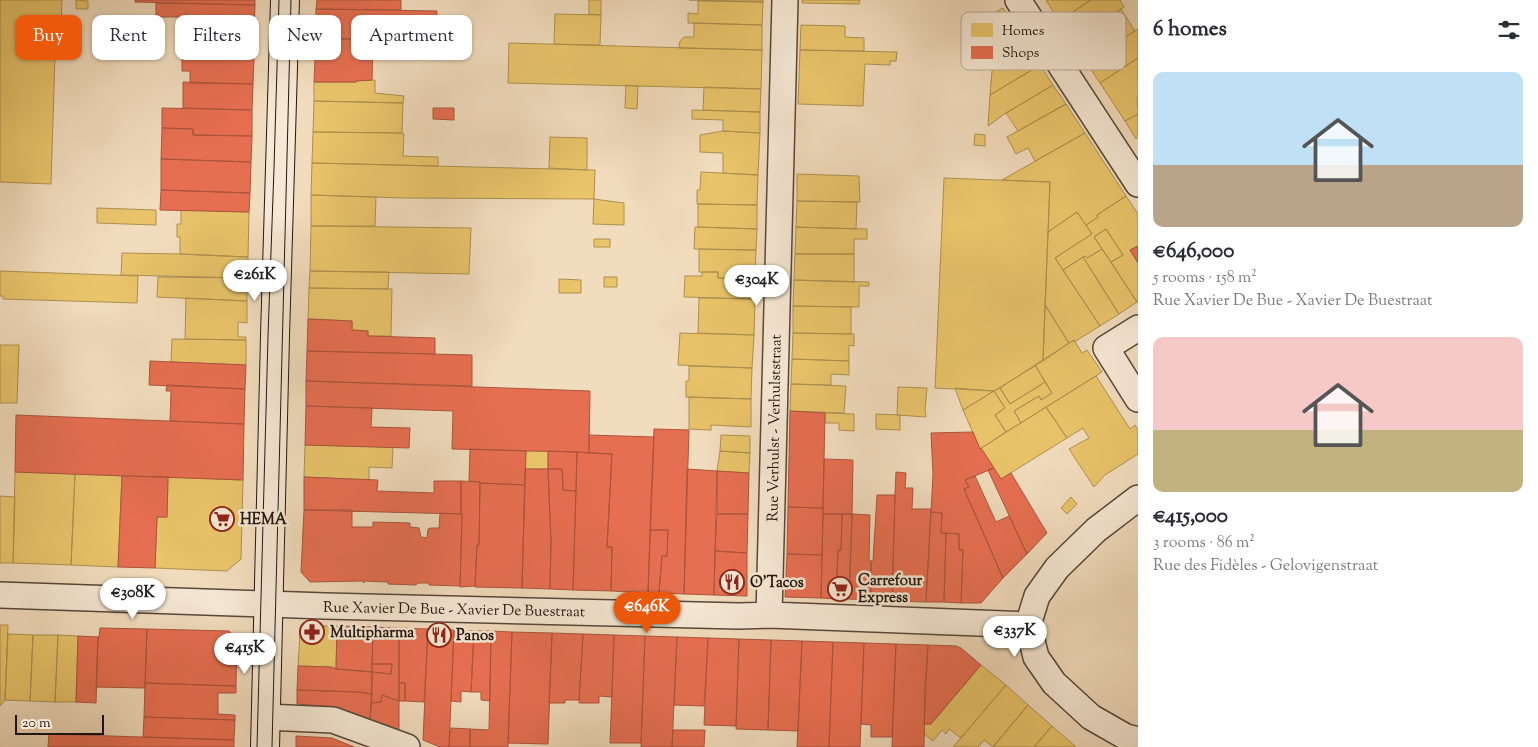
<!DOCTYPE html>
<meta charset="utf-8">
<style>
:root{--surface:#fff;--page:#f2f2f3;--text:#2b2b33;--muted:#7c7c81;--accent:#ea580c}
body{margin:0;font-family:"Sorts Mill Goudy",serif;background:var(--page);color:var(--text);height:100vh;display:flex;flex-direction:column;font-size:19px;white-space:nowrap}
*{box-sizing:border-box;margin:0}
p{font-size:16px;color:var(--muted)}
.icon{flex:none;width:28px;height:28px;fill:none;stroke:currentColor;stroke-width:2;stroke-linecap:round;stroke-linejoin:round}
.map{position:relative;flex:1;overflow:hidden}
.side{display:flex;flex-direction:column;background:var(--surface);width:400px}
.side>*{flex:none}
.guide{position:absolute;left:15px;top:15px;width:475px;height:45px;display:flex;gap:10px}
.scale{position:absolute;left:15px;bottom:12px;width:89px;box-sizing:border-box;padding-left:5px;border:2px solid #221610;border-top:0;font-size:14px;line-height:18px;white-space:nowrap;color:#221610;-webkit-text-stroke:4px #f6e8d4;paint-order:stroke}
.price{position:absolute;translate:-50% -42px;padding:0 11px;border-radius:18px;background:#fff;color:#222;font-size:16px;line-height:32px;filter:drop-shadow(0 1px 2px #0008)}
.price::after{content:'';position:absolute;left:50%;top:30px;width:15px;height:11px;margin-left:-8px;background:inherit;clip-path:polygon(0 0,100% 0,50% 100%)}
.price.active{background:var(--accent);color:#fff}
ul{padding:0;list-style:none}
li{display:grid;align-content:center;gap:10px;height:265px;padding:0 15px}
li span{display:grid;place-items:center;height:155px;border-radius:10px;color:#555}
li>.icon{margin-inline-start:auto}
span .icon{width:90px;height:90px;fill:#fffc;stroke-width:1}
li b{font-size:21px}
h2{display:flex;justify-content:space-between;align-items:center;height:60px;padding:0 15px;font-size:21px}
.pill{padding:0 18px;border-radius:10px;background:var(--surface);box-shadow:0 1px 4px #0004;font-size:18px;line-height:45px}
.pill.active{background:var(--accent);color:#fff}
main{display:flex;flex:1;min-height:0}
.map>svg:first-child{display:block}
</style>
<main>
<div class="map">
<svg width="1138" height="747" viewBox="0 0 1138 747">
<rect width="100%" height="100%" fill="#f1dcbd"/>
<filter id="stains"><feTurbulence type="fractalNoise" baseFrequency=".004" numOctaves="4"/><feColorMatrix values="0 0 0 0 .2 0 0 0 0 .09 0 0 0 0 .02 0 0 0 .5 -.17"/></filter>
<radialGradient id="worn" r=".72"><stop offset=".6" stop-color="#630" stop-opacity="0"/><stop offset="1" stop-color="#630" stop-opacity=".3"/></radialGradient>
<!-- homes -->
<path fill="#e9c46a" stroke="#ad904f" d="M0 0H62L60 55H55L51 184 0 182Z
M76 0 88 1V9H76Z
M589 0H601V15L589 14Z
M689 0H763V2Z
M802 0H860L859 4 802 3Z
M1046 0H1091L1059 21Z
M1091 0H1120L1124 7 1073 42 1059 21Z
M698 1 763 2 762 25 688 23V13L698 14Z
M1003 8 1022 37 1003 48 985 18Z
M1121 9 1135 31 1086 62 1073 42Z
M555 14 601 15 600 45 554 44Z
M694 23 762 25V50L679 48 680 41 684 37H694Z
M801 25 845 26V37L864 38V51L800 50Z
M1138 29V58L1100 83 1086 62Z
M1022 37 1040 65 990 95 992 71 1005 63 997 52Z
M509 43 762 50 761 89 508 83Z
M800 50 897 52 896 61H890V65L865 64 863 106 798 104Z
M1138 58V96L1137 97 1138 114 1125 121 1100 83Z
M1040 65 1053 85 1006 113 988 126 990 95Z
M375 80V93L404 96 403 103 314 101V82H356V81Z
M626 85 638 86 637 109 625 108Z
M1053 85 1066 104 1018 131 1006 113Z
M704 87 761 89 760 112 703 110Z
M314 101 403 103 402 133 313 132Z
M1066 104 1085 133 1035 161 1028 148 1016 154 1007 137Z
M692 110 760 112V133L723 131V120L692 119Z
M1138 114V137L1136 139 1125 121Z
M723 131 760 133 758 175 723 173V153L700 152V135Z
M313 132 402 133 404 134 403 156 438 157V166L312 163Z
M1085 133 1126 196 1097 215 1098 217 1086 225 1077 212 1048 232 1050 182 1002 180Z
M975 134 985 135V146L974 145Z
M550 137 587 138V170L549 168Z
M312 163 595 170 594 199 403 198 311 195Z
M701 172 758 175 757 205 697 204V190H700Z
M797 174 859 176 860 202 797 201Z
M944 178 1050 182 1043 361 994 391 935 388Z
M311 195 376 197 375 226H311Z
M1126 196 1138 214V246L1130 250 1138 263V302H1137L1111 262 1123 255 1106 229 1094 237 1102 249 1087 258 1085 256 1063 270 1055 258 1092 234 1086 225 1098 217 1097 215Z
M594 199 624 203V225L593 224Z
M797 201 857 202 856 229 796 227Z
M698 204 757 205V229L698 227Z
M97 208 156 210V225L97 223Z
M181 210 249 212 248 257 180 254V237H177V224H181Z
M1077 212 1092 234 1055 258 1100 326 1074 342V340L1069 343 1045 305 1048 232Z
M311 226 471 228 469 274 310 271Z
M695 227 757 229 756 250 694 249Z
M796 227 867 229V239H854V254H795Z
M1106 229 1123 255 1111 262 1094 237Z
M594 239H610V247H594Z
M699 249 756 250 755 279 718 278V272H699Z
M1102 249 1137 302 1119 314 1083 257 1085 256 1087 258Z
M122 253 180 254 248 257 247 278 121 275Z
M795 254H854V282L794 280Z
M1083 257 1119 314 1100 326 1063 270Z
M0 271 138 276 137 303 3 299V296H0Z
M310 271 389 272 388 289 309 288Z
M702 272H718V278L755 279V299L684 297 685 276H702Z
M158 277 247 278V301L157 297Z
M604 277H617V287H604Z
M559 279 581 280V293H559Z
M794 280 869 282V286H859V307L793 306Z
M309 288 392 289 391 336H368V331L352 330V321L308 319Z
M186 298 247 301V323L238 322V337H246V340L185 339Z
M699 298 755 299 754 335 698 333Z
M1045 305 1069 343 1043 361Z
M793 306 851 307V334L793 333Z
M680 333 754 335 752 368 678 365Z
M793 333 854 334V346L849 345V361L792 359Z
M172 339 246 340V365L171 362Z
M1074 340 1082 353 1087 350 1102 372 1021 423 1014 411 1039 396 1041 400 1052 393 1035 365Z
M0 345H19L17 403H0Z
M792 359 849 361V375L831 374V385L791 384Z
M1035 365 1045 382 1010 404 1000 388Z
M689 366 752 368 751 399 686 397V381H689Z
M1096 376 1130 429 1135 425 1138 430V454L1105 475 1094 487 1069 449 1089 438 1083 428 1067 438 1046 407Z
M1045 382 1052 393 1041 400 1039 396 1014 411 1021 423 1006 432 995 415 1005 408 994 391 1000 388 1010 404Z
M791 384 846 386 844 413 790 411Z
M898 387 927 388 925 409 926 417 897 415Z
M955 388 994 391 963 410Z
M994 391 1005 408 995 415 1006 432 980 449 963 410Z
M689 397 751 399V427L711 425V430L689 429Z
M1046 407 1067 438 1001 479 981 448Z
M825 413 854 414V431L839 430V423H825Z
M876 414 900 415V430L876 429Z
M721 435 750 436V453L720 451Z
M305 445 393 447 392 468 369 467V480L304 477Z
M526 451H548V469H525Z
M720 451 750 453 749 473 717 471Z
M15 472 75 474 71 565 13 563Z
M75 474 122 476 118 567 71 565Z
M168 477 243 480 241 559 227 571 155 568 157 517H167Z
M0 496 15 497 13 563H0Z
M1071 497 1077 504 1067 514 1061 508Z
M0 625H8L5 700 0 706Z
M307 626H337L336 669 331 667 298 666 300 633Z
M8 634 33 635 30 701 5 700Z
M33 635H58L55 702 30 701Z
M58 635 78 636 76 702H55Z
M981 665 1006 685 961 738 949 729 946 734 942 730 933 741 924 734V724H931Z
M1006 685 1028 705 993 747 984 740 978 747H953Z
M1028 705 1052 726 1034 747H993Z
M1052 726 1075 746V747H1034Z"/>
<!-- shops -->
<path fill="#e76f51" stroke="#ac543e" d="M135 0H255V5L135 2Z
M317 0H401V10L316 9Z
M156 3 255 5 254 33 183 32V17H156Z
M316 9 437 11 436 30 362 29 361 39 316 38Z
M184 32 254 33V58L184 57Z
M316 38 373 40 372 80 356 81V82H314Z
M182 57 254 58 253 84 190 83V71H182Z
M183 82 253 84 252 110 183 108Z
M162 108 252 110V136L193 135V129L162 128Z
M433 108H454V120L433 119Z
M162 128 193 129V135L252 136 251 162 161 159Z
M161 159 251 162 250 193 161 190Z
M161 190 250 193 249 212 160 210Z
M1138 246V263L1130 250Z
M308 319 352 321V330L368 331V336L435 338V354L307 351Z
M307 351 472 355V386L306 381Z
M150 361 246 365 245 389 149 385Z
M306 381 590 391 589 453 577 452 452 449 453 411 306 406Z
M167 385 245 389 244 424 170 421 171 391H166Z
M306 406 372 408 371 427 410 428 409 448 305 445Z
M790 411 825 413 823 508 788 507Z
M16 415 244 424 243 480 15 472Z
M654 429 689 430 684 594 659 593 662 556H667L668 530H650Z
M973 432 980 449 981 448 994 468 965 480 969 487 964 489 1003 578 981 603H961L963 550H959V534L941 533 942 513 931 512 933 474 931 433Z
M589 435 654 437 648 593 611 591 612 547H607L612 454 589 453Z
M470 449 526 451 525 485 480 483V482L469 481Z
M548 451 577 452 576 491 563 490 562 469H548Z
M577 452 612 454 607 547H612L611 591 573 590Z
M824 459 853 460 852 514H823Z
M994 468 1001 479 1011 473 1047 533 1027 554 988 470Z
M525 469H548L551 542 550 589 522 588Z
M548 469H562L563 490 576 491 573 590 550 589 551 542Z
M687 469 717 471 714 595 684 594Z
M717 471 749 473 748 514H717Z
M896 472 906 473 905 488H913L912 509H931L926 602 892 601 895 495Z
M122 476 168 477 167 517H157L155 568 118 567Z
M975 476 996 522 1009 516 1027 554 1003 578 964 489 969 487 965 480Z
M304 477 378 480 377 491 434 493V481H461V514L304 510Z
M461 481 480 482 479 545H477L475 586 460 587 462 514H461Z
M480 483 525 485 522 588 475 587 477 545H479Z
M877 495H895L892 601 871 600V561H873Z
M788 507 823 508 822 555 787 554Z
M304 510H352V527H373V522L410 523V527L419 528 421 537 427 538 428 529 431 528H439L440 513 462 514 460 586 429 585V583H418L416 585 388 584V582L364 581V583L362 581 310 582 301 572Z
M931 512 942 513 941 533H946L944 602H926Z
M717 514H748L747 553 715 551Z
M823 514H842L841 550H838L836 599 821 598Z
M842 514H852L849 599H836L838 550H841Z
M852 514 870 515 869 560 871 561V600L849 599Z
M650 530H668L667 556H662L659 593H648Z
M946 533 959 534V550H963L961 603 944 602Z
M715 551 747 553V596L714 595Z
M787 554 822 555 821 598 785 597Z
M337 626 373 627 372 672 336 669Z
M373 627 399 628V701L382 695 381 702 371 703 372 672 391 674 392 664H372Z
M100 628 147 629 145 688 96 687 98 637H99Z
M399 628 428 629 424 702 405 701V683H399Z
M147 629 229 631 237 640 236 686 145 683Z
M428 629 454 630 449 747H440L423 740Z
M454 630 474 631 471 692 461 691V702L451 701Z
M474 631H491L490 701 481 700V692H471Z
M491 631 512 632 508 747H470V729L489 730Z
M512 632 552 633 548 744 508 743Z
M552 633 583 634 579 700H565V703H549Z
M583 634 614 635 612 697 599 696V703H579Z
M614 635 645 636 641 743H610Z
M78 636 98 637 96 703 76 702Z
M645 636 677 637 672 747H641Z
M677 637 708 638 704 706 674 705Z
M708 638 739 639 736 726 704 725Z
M739 639 771 640 768 730 736 729Z
M771 640 802 641 798 731 768 730Z
M802 641 833 642 829 747H797Z
M833 642 864 643 860 747H829Z
M864 643 896 644 892 737H871V725L861 724Z
M896 644 928 645 925 688 924 747H892Z
M928 645 956 646 961 648 981 665 931 724H924Z
M372 664H392L391 674 372 672Z
M298 666 331 667 336 669 372 672V694L359 692 297 690Z
M145 683 236 686V693H218V714L235 715V720L144 717Z
M399 683H405V701H399Z
M297 690 359 692 372 694 370 720 334 707 297 704Z
M382 695 399 701V731L370 720 371 703 381 702Z
M144 717 235 720 234 740 143 737Z
M451 728 470 729V747H449L450 731H451Z
M673 730H705L704 747H672Z
M49 734 234 740V747H48Z
M296 736 332 738 354 747H296Z"/>
<g fill="none" stroke-linecap="round" stroke-linejoin="round">
<defs>
<path id="minor" d="M1018 0 1138 184
M1138 328 1106 348 1138 399
M1138 498 1096 530 1057 568 1037 596 1028 625 1036 657 1054 683 1091 717 1126 737 1138 740
M0 595 325 606 739 616 769 615 1028 625
M769 615 785 0
M266 717 333 720 407 747"/>
<path id="secondary" d="M265 747 275 336 285 0"/>
</defs>
<!-- minor casing -->
<use href="#minor" stroke="#56483b" stroke-width="28"/>
<!-- secondary casing -->
<use href="#secondary" stroke="#221610" stroke-width="30"/>
<!-- minor -->
<use href="#minor" stroke="#f6e8d4" stroke-width="25"/>
<!-- secondary -->
<use href="#secondary" stroke="#f6e8d4" stroke-width="28"/>
<!-- tram -->
<path stroke="#221610" stroke-width="1" d="M257 747 268 336 274 168 279 0
M272 747 291 0"/>
</g>
<!-- icons -->
<defs>
<symbol id="supermarket-ring" viewBox="-11 -11 22 22"><circle r="9.5" fill="#f6e8d4" stroke="#8f2418" stroke-width="1.5"/><path d="M-6-5.5h2.5l.6 2H6L4.5 2H-2.5L-4.4-4H-6ZM-1.5 3.2a1.3 1.3 0 1 0 .1 0ZM3 3.2a1.3 1.3 0 1 0 .1 0Z" fill="#8f2418"/></symbol>
<symbol id="restaurant-ring" viewBox="-11 -11 22 22"><circle r="9.5" fill="#f6e8d4" stroke="#8f2418" stroke-width="1.5"/><path d="M-5-6h1v4h1v-4h1v4h1v-4h1v5L-1.5 .5V6h-2V.5L-5-1ZM5-6V6H3V1.5H1.5Q1.5-4 5-6Z" fill="#8f2418"/></symbol>
<symbol id="pharmacy-ring" viewBox="-11 -11 22 22"><circle r="9.5" fill="#f6e8d4" stroke="#8f2418" stroke-width="1.5"/><path d="M-2-6h4v4h4v4h-4v4h-4v-4h-4v-4h4Z" fill="#8f2418"/></symbol>
</defs>
<g fill-rule="evenodd">
<use href="#supermarket-ring" x="208" y="505" width="28" height="28"/>
<use href="#restaurant-ring" x="718" y="568" width="28" height="28"/>
<use href="#supermarket-ring" x="826" y="575" width="28" height="28"/>
<use href="#pharmacy-ring" x="298" y="618" width="28" height="28"/>
<use href="#restaurant-ring" x="425" y="621" width="28" height="28"/>
</g>
<g text-anchor="middle" stroke-width="5" stroke-linejoin="round" paint-order="stroke">
<!-- street labels -->
<g font-size="15" fill="#221610" stroke="#f6e8d4">
<text transform="translate(774 428) rotate(-89)" y="5">Rue Verhulst - Verhulststraat</text>
<text transform="translate(454 609) rotate(1)" y="5">Rue Xavier De Bue - Xavier De Buestraat</text>
</g>
<!-- poi labels -->
<g font-size="15" font-weight="bold" fill="#221610" stroke="#f6e8d4" text-anchor="start">
<text x="240" y="524">HEMA</text>
<text x="858" y="585">Carrefour<tspan x="858" dy="17">Express</tspan></text>
<text x="750" y="587">O'Tacos</text>
<text x="330" y="637">Multipharma</text>
<text x="456" y="640">Panos</text>
</g>
</g>
<!-- legend -->
<rect x="961" y="12" width="165" height="58" rx="8" fill="#f6e8d4" stroke="#b6a999" stroke-width="1"/>
<rect x="971" y="23" width="22" height="14" fill="#e9c46a"/>
<rect x="971" y="46" width="22" height="13" fill="#e76f51"/>
<g font-size="14" fill="#221610">
<text x="1002" y="35">Homes</text>
<text x="1002" y="57">Shops</text>
</g>
<rect width="100%" height="100%" filter="url(#stains)"/>
<rect width="100%" height="100%" fill="url(#worn)"/>
</svg>
<div class="scale">20 m</div>
<b class="price" style="left:255px;top:302px">€261K</b>
<b class="price" style="left:757px;top:307px">€304K</b>
<b class="price" style="left:133px;top:620px">€308K</b>
<b class="price active" style="left:647px;top:634px">€646K</b>
<b class="price" style="left:1015px;top:658px">€337K</b>
<b class="price" style="left:245px;top:675px">€415K</b>
<div class="guide">
<a class="pill active">Buy</a>
<a class="pill">Rent</a>
<a class="pill">Filters</a>
<a class="pill">New</a>
<a class="pill">Apartment</a>
</div>
</div>
<section class="side">
<h2>6 homes<svg class="icon" aria-label="filters" viewBox="0 0 24 24"><path d="M4 7h16M4 17h16"/><circle cx="9" cy="7" r="2"/><circle cx="15" cy="17" r="2"/></svg></h2>
<ul>
<li><span style="background:linear-gradient(#bfe0f5 60%,#b9a48a 0)"><svg class="icon" aria-label="home" viewBox="0 0 24 24"><path d="M3 11l9-7 9 7M6 9v11h12V9"/></svg></span><div><b>€646,000</b><p>5 rooms · 158 m²</p><p>Rue Xavier De Bue - Xavier De Buestraat</p></div></li>
<li><span style="background:linear-gradient(#f6c9c9 60%,#c2b280 0)"><svg class="icon" aria-label="home" viewBox="0 0 24 24"><path d="M3 11l9-7 9 7M6 9v11h12V9"/></svg></span><div><b>€415,000</b><p>3 rooms · 86 m²</p><p>Rue des Fidèles - Gelovigenstraat</p></div></li>
</ul>
</section>
</main>
